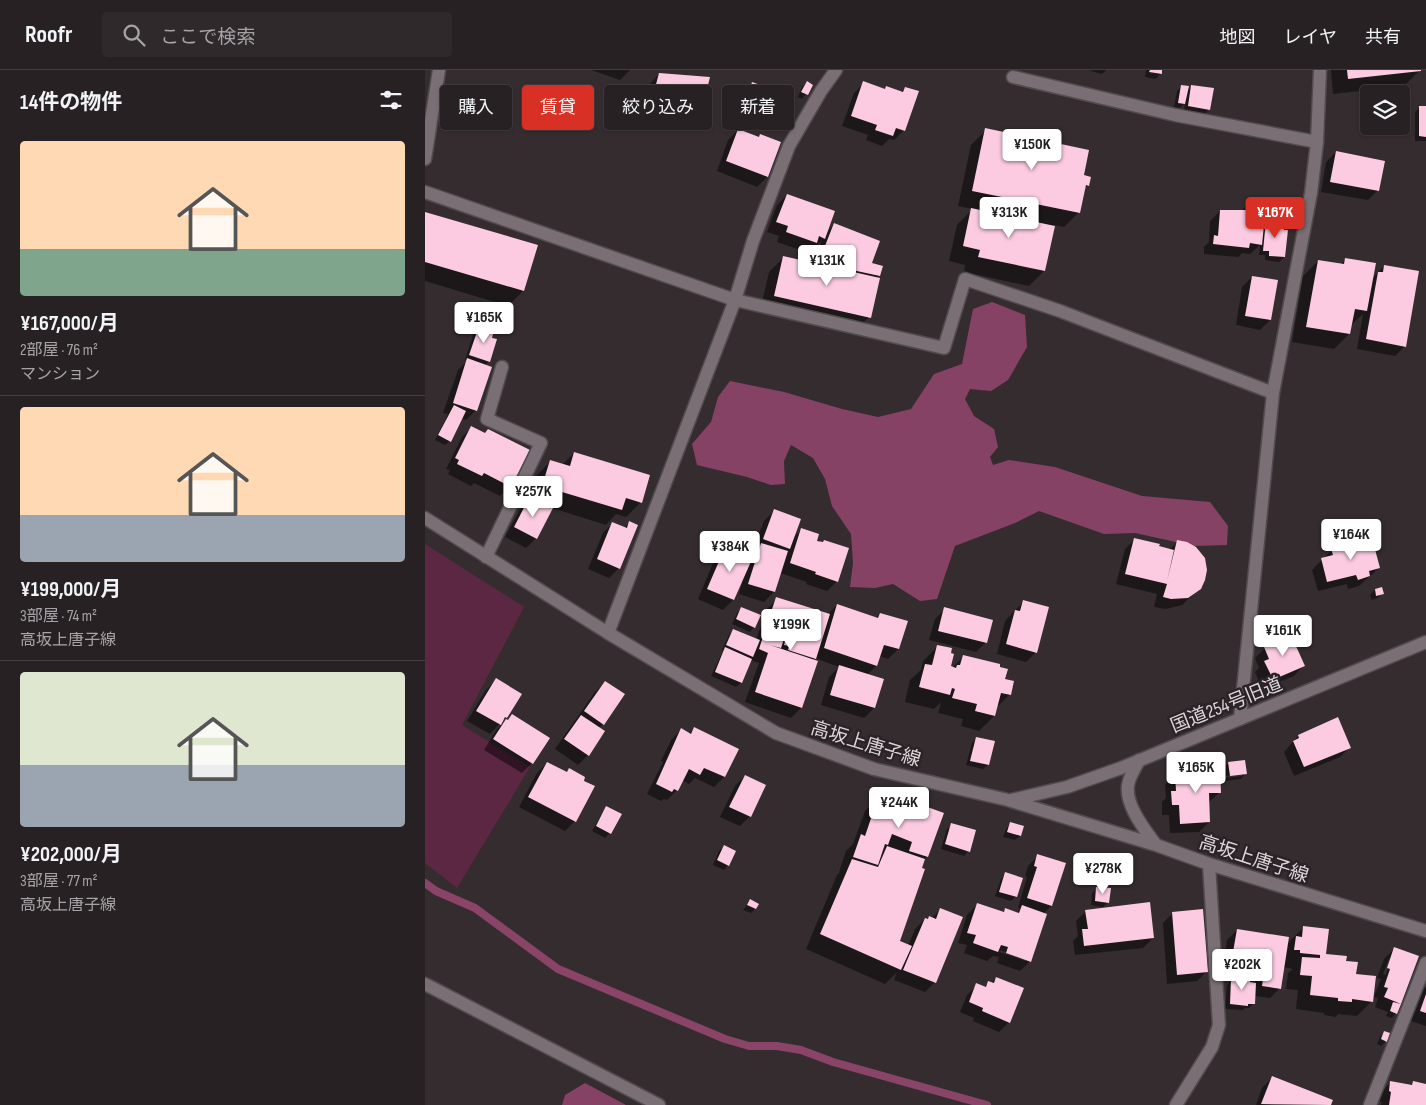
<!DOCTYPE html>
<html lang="ja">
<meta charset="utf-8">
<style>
:root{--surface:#282124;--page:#30292c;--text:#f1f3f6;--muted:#a5a3a6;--line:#443e41;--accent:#d93025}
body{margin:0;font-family:"Sofia Sans Condensed","Noto Sans JP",sans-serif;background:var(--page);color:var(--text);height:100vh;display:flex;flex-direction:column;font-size:19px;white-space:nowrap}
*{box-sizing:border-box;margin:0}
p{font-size:16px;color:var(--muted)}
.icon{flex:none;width:28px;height:28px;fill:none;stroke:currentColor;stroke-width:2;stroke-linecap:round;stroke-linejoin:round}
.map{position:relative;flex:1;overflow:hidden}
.sheet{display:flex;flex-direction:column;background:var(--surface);width:425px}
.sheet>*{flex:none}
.guide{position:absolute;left:15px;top:15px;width:475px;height:45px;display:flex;gap:10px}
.controls{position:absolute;left:935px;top:15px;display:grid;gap:10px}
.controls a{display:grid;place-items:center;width:50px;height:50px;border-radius:5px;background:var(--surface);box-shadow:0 1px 4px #0004,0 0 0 1px var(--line);font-size:25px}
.price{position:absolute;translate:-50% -42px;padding:0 11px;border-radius:5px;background:#fff;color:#222;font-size:16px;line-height:32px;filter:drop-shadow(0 1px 2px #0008)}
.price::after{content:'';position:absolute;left:50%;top:30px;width:15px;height:11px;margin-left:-8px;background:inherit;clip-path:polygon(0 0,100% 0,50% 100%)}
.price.active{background:var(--accent);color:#fff}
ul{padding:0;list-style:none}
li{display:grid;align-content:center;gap:10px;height:265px;padding:0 20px}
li+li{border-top:1px solid var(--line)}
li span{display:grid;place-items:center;height:155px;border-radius:5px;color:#555}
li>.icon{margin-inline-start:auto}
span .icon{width:90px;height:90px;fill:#fffc;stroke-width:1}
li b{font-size:21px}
h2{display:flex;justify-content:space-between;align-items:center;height:60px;padding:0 20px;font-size:21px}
.pill{padding:0 18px;border-radius:5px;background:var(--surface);box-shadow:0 1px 4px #0004,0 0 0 1px var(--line);font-size:18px;line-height:45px}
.pill.active{background:var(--accent);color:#fff}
header{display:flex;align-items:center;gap:30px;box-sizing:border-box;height:70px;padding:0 25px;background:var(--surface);border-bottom:1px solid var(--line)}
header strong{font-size:24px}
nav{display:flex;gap:28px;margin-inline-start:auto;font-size:18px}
.search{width:350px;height:45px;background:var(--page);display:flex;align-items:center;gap:12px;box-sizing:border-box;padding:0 18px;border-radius:5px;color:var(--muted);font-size:19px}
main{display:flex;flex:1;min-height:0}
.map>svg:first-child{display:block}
</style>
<header>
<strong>Roofr</strong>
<div class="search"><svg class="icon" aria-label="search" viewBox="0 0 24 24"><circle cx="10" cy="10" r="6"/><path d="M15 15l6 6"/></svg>ここで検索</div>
<nav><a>地図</a><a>レイヤ</a><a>共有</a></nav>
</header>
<main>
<section class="sheet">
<h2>14件の物件<svg class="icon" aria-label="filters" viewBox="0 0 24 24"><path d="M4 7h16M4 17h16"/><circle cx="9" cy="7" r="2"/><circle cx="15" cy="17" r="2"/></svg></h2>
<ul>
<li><span style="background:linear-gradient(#ffd9b3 70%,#7fa58c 0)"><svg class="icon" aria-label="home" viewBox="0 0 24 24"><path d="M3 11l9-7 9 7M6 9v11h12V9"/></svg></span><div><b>¥167,000/月</b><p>2部屋 · 76 m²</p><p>マンション</p></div></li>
<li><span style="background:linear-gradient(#ffd9b3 70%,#9aa5b1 0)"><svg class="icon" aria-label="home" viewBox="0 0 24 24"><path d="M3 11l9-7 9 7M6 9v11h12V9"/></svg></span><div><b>¥199,000/月</b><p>3部屋 · 74 m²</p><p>高坂上唐子線</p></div></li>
<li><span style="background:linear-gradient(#dfe7d0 60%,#9aa5b1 0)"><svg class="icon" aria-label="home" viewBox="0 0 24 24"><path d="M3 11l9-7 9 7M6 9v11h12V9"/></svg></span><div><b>¥202,000/月</b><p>3部屋 · 77 m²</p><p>高坂上唐子線</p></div></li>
</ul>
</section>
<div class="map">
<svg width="1001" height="1035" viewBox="0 0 1001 1035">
<rect width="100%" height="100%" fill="#352c30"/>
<!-- green -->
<path fill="#5b2743" d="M0 474 99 537 37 655 105 697 32 818 0 793Z"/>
<!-- forest -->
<path fill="#864265" d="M567 232 600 245 602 277 583 310 566 321 545 319 540 329 549 346 569 359 573 377 565 387 568 395 584 390 630 397 717 426 785 432 803 456 802 475 769 476 710 463 679 464 614 441 590 453 530 476 512 529 495 531 468 514 450 518 425 517 428 493 426 464 407 436 400 409 388 388 366 375 359 391 360 414 346 415 322 407 272 395 267 374 286 352 293 327 305 311 359 322 417 339 453 347 486 339 509 304 537 294 548 239Z
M160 1013 201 1035H137L140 1025Z"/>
<!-- shadow -->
<path fill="#0007" fill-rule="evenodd" d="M166 0H205L195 10Z
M663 0H681L677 4Z
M721 0H736L735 4 731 9 720 7Z
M906 0H994V1L979 16 908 24Z
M234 4 280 20 284 33 261 59 216 47 224 15Z
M327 13 348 21 344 34 339 38 318 31 323 18Z
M382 13 387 15 377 29 373 27 377 17Z
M439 13 459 20 461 17 476 22 480 18 479 60 469 70 464 69 457 76 441 70 443 65 417 56 429 23Z
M757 16 762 21 767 16 784 39 780 44 759 40 760 33 755 38 749 37 752 21Z
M995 37H1001V71H990V42Z
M313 60 333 68 355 73 342 107 332 117 292 101 303 70Z
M561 60 657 106 663 115 659 119 654 142 639 157 629 155 619 201 604 216 539 202 540 195 524 191 532 155 548 139 533 136 546 75Z
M911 82 953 120 943 130 896 122 901 92Z
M362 125 402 162 410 154 445 194 456 197 454 206 452 208 444 247 429 262 335 241 344 202 359 187 388 194 397 170 389 178 386 177 381 182 352 172 354 166 342 162 352 135Z
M824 134 837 156 842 151 859 187 854 192 840 190V185H834L835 175 825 184 817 183 813 187 779 184V177L784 172 785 151 795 141H816Z
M0 143 98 221 83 236 0 211Z
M921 189 947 209 959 196 980 276 970 286 932 279 938 244 925 256 924 264 909 279 867 272 878 206 893 191 915 195Z
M827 207 845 250 835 260 811 255 817 217Z
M54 257 64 291 60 295 51 340 41 350 36 348 25 371 20 375 10 370 23 344 18 343 33 300 42 291 40 290 49 262Z
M47 357 85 416 75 426 49 413 46 416 23 404 25 400 21 399 37 367Z
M149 383 216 432 201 447 191 444 181 455 127 438 111 468 101 478 80 467 96 438 102 431 110 407 125 392 137 395Z
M349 441 367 469 377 459 390 471 412 511 402 521 381 514 382 512 355 503 349 522 339 532 314 524 317 513 316 512 308 530 298 540 273 529 291 486 301 476 325 487 331 480 328 479 339 451Z
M205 452 194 498 184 508 163 499 178 463 188 453 199 458Z
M710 469 744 480 753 471 775 518 757 535 741 539 729 537 732 524 691 514 700 479Z
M907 480 954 498 934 516 923 519 922 514 893 521 887 500Z
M950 520 957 524 952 528 947 530 945 525Z
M352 529 403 544 412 535 451 549 455 544 473 579 463 589 454 586 451 596 442 605 449 638 439 648 396 635 404 607 414 597 390 588 387 591 376 638 366 648 320 632 334 593 325 590 316 613 311 617 286 606 298 581 297 580 304 565 308 560 331 570 342 539Z
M598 532 611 582 601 592 572 584 580 551Z
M317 538 329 557 325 562 307 554 312 543Z
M520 539 561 572 551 582 504 570 510 549Z
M513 576 524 597 527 598 539 586 579 610 585 624 571 638 569 646 554 661 536 656 538 649 513 643 516 632 509 639 480 632 485 610 496 600 498 591Z
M840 578 878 596 869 606 842 617 840 612 835 614 830 602 834 598 830 588Z
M71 610 81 647 65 664 42 651 61 620Z
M180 612 178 654 174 658 163 685 153 695 130 679 170 622Z
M81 651 107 693 97 703 59 680 72 659Z
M269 658 312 679 299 707 289 717 270 708 264 714 257 710 252 720 242 730 239 729 236 731 222 724 238 692 236 691 246 670 256 660 264 664Z
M873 666 925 677 915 687 869 706 859 682Z
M552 668 568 672 563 695 558 699 541 695 547 673Z
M122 693 157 711 150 751 140 761 94 737 112 703Z
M803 693 820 704 816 709 800 711V708L817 706V704L800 706 799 698Z
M777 698 795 722 783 733 784 752 774 762 745 763 744 745H737V732L741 728 740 715 750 705 761 704 765 701 774 700Z
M320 706 325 746 315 756 295 747 310 716Z
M455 726 479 735 483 732 502 787 499 790 474 872 483 876 490 859 500 849 507 848 515 840 510 912 500 922 469 910 472 902 460 914 381 879 412 805 415 802H414L421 781 428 774 440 741Z
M182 738 185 763 180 768 167 761 177 743Z
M585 754 595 766 590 770 578 767 581 759Z
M527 755 543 781 539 786 516 779 522 759Z
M299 777 303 795 299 800 288 795 294 781Z
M613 786 626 836 618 844 605 891 595 901 572 893 574 887 568 886 562 891 539 883 542 875 533 873 542 845 552 835 577 843 580 839 591 843 595 839 593 838 602 807 600 806 603 796ZM575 880 601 889V891L574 882Z
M580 804 591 826 586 831 570 826 576 809Z
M672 818 683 832 678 837 666 835 667 823Z
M325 831 330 839 326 843 318 840Z
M661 841 728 868 718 878 650 885 648 871 653 866 651 851Z
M748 843 782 901 772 911 742 914 738 853Z
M878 858 900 885 920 892 947 931 932 946 913 944 911 947 899 945V943L871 939 873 920 861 919 863 903 868 899 858 897 855 918 845 928 829 926V933L824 938H820L818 940 800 939 802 915 809 905 819 906 821 896 799 892 802 870 812 860 862 874Z
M969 879 975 933 971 943 967 948 961 946 963 942 950 937 953 928 949 927 956 909 952 908 959 889ZM964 889H966L961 905 958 904Z
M571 909 584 952 574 962 548 951 549 948 535 942 542 925 552 915 558 918Z
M1001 916V956L986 951 996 922Z
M959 962 961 971 956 976 952 974 955 967Z
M847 1008 906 1031 904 1035H831L837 1018Z
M966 1012 985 1016 988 1012 1001 1015V1035H956L957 1032 954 1031 956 1022Z"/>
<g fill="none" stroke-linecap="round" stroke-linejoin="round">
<!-- stream -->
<path stroke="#894468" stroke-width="8" d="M0 813 11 821 50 838 133 899 300 969 324 976H352L376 980 408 992 562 1035"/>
</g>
<!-- building -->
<path fill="#fccbe1" d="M725 0H737V4L724 2Z
M922 0H996V1L923 9Z
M234 3 285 7 282 19 288 21 285 33 278 32 272 50 225 37Z
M382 11 388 15 383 25 376 22Z
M438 11 460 19 461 16 478 22 480 17 494 21 480 61 471 58 468 66 450 60 452 55 426 46Z
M327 12 350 20 345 34 322 27Z
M756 15 764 16 760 34 753 33Z
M766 15 789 18 785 40 763 36Z
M994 36H1001V67L994 66Z
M560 58 664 80 659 105 666 107 664 116 661 115 655 143 547 121Z
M313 59 334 67 335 64 356 72 343 107 301 91Z
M911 81 960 91 954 121 905 112Z
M362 124 410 141 400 169 394 166 392 173 361 162 363 156 351 152Z
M823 133 841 135 837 175 825 173 824 178 788 174 789 165 793 166 795 140H822Z
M546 138 630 156 620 201 553 187 555 180 538 176Z
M0 142 113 175 99 221 0 192Z
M841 150 859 152V160H863L860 187 844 186V181H838Z
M409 153 455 171 447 193 458 196 455 206 413 197 414 190 396 186Z
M358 186 455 208 446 248 349 226Z
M920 188 951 193 942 241 930 239 925 264 881 257 893 190 919 194Z
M959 195 994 201 981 277 941 269 953 202H958Z
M827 206 853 210 846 250 820 246Z
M54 256 69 260 67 268 72 269 65 292 44 285Z
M42 288 67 297 52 341 28 333Z
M29 335 41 341 26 372 13 365Z
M46 356 60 363 63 359 105 380 86 417 59 403 57 406 32 394 34 390 30 388Z
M149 382 225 405 217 433 201 428 197 440 117 416 125 390 145 396Z
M105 426 128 438 112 469 89 457Z
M349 439 376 449 365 479 338 469Z
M204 451 213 455 195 499 172 489 187 452 202 458Z
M376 458 394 464 392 471 398 472 399 470 424 478 413 512 390 504 391 502 365 493Z
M709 468 735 474 734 476 749 480 742 511 752 470 762 472 771 477 780 488 782 500 780 510 776 519 763 528 746 529 738 527 742 514 700 504Z
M947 468 955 498 944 501 945 506 933 510 931 505 902 512 896 488 908 485 906 479Z
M336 473 363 481 350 522 323 514Z
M301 475 328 487 309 530 282 519Z
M957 517 959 524 951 526 950 519Z
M351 527 405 544 391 589 363 580 364 576 359 575 369 539 356 578 345 575 393 591 377 638 330 622 343 583 334 579Z
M598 530 624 537 612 583 581 574 590 540 595 541Z
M412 534 453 548 455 543 483 551 474 579 459 575 452 596 399 578Z
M316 537 336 545 330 558 311 549Z
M519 537 568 550 562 573 513 561Z
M308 559 335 570 328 587 301 575Z
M866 565 880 596 852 608 850 603 846 605 839 591 844 589 839 577Z
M512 575 527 578 526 583 529 584 526 596 531 598 532 595H535L538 585 575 594V597L583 599 580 609 589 611 586 625 576 623 570 646 550 641 552 634 527 628 530 619 527 618 525 625 494 617 500 594 507 595Z
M300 577 327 589 317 613 290 602Z
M414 595 459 609 450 638 405 625Z
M71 608 97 624 82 648 80 647 76 655 51 641Z
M180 611 200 624 179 655 159 641Z
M87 644 125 668 108 694 68 669 81 649 83 650Z
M156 645 180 661 164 686 139 669Z
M913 647 926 678 879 697 868 671 874 668 873 665Z
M269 657 314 679 300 707 279 698 275 705 264 699 253 721 249 719 247 722 231 714 256 658 266 664Z
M551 667 570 671 564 695 545 691Z
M820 690 822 704 805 706 803 692Z
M122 692 142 702 144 698 160 707 159 711 170 716 151 752 103 727Z
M795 696 796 723H784L785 752 755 754 754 735H747L746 721H751L750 703H764V699H776V697Z
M320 705 341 715 326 747 304 737Z
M454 725 481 735 483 730 519 743 503 787 484 781 487 772 467 764 463 775 460 774 453 795 428 787 436 764 440 766Z
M181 736 197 744 186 764 171 756Z
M585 752 599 756 596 766 582 762Z
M526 753 551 760 545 782 520 774Z
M299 775 311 781 304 796 292 790Z
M462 776 500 789 497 798 500 799 475 871 487 876 476 900 395 864 427 789 453 797Z
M612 784 641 793 627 836 602 828 612 797 609 796Z
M580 802 598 808 592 827 574 822Z
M671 817 686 818 684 833 670 831Z
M325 829 334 834 331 839 322 835Z
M725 832 729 868 659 876 657 859H663L660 840Z
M552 833 579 842 580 838 594 843 597 835 622 844 606 892 581 883 583 877 576 875 573 882 548 873 551 865 542 863Z
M515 838 538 847 511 913 478 900 500 848 503 849 504 846 511 849Z
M778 839 783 902 752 905 747 842Z
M878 856 904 859 901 884 922 886 921 891 933 892 931 904 951 906 948 932 927 929V932L913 931V928L885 925 887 906 875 905 877 887 895 888V885L875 883V880H869L871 866 877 867Z
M812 859 864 867 856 919 837 916 839 902 827 901 830 886 808 882Z
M969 877 994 886 976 934 959 927 963 918 959 917 965 899 962 898Z
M809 904 823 905 822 910H825V912L831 913 830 934H823V936L805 934 806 909H808Z
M571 907 599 918 585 953 557 941 558 938 544 932 551 913 561 917 563 911 569 913Z
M1001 924V943L995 941Z
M968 932 976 934 972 944 965 941Z
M959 961 965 963 962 972 956 969Z
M847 1006 908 1030 906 1035 836 1034Z
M965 1011 987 1015 988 1011 1001 1014V1035H964L966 1022 964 1021Z"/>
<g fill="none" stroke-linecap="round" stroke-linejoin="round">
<defs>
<path id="lane" d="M588 7 750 45 892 72
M61 487 116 373 62 349 77 297"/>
<path id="street" d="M0 89 14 0
M0 122 310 230 519 278 540 209 635 241 848 323
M183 563 310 230 328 171 364 76 396 21 411 0
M815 649 848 323 886 123 892 72 895 0
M0 914 234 1035
M751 1035 787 977 794 955 784 794
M945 1035 1001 893"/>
<path id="secondary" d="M0 448 183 563 351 663 449 699 583 730 731 775 784 794 1001 861
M714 690C711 697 706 704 704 711 697 732 720 760 731 775
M586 730 642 717 696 698 1001 572"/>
</defs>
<!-- lane casing -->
<use href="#lane" stroke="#524b4e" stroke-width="15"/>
<!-- street casing -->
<use href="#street" stroke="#524b4e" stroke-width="15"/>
<!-- secondary casing -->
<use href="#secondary" stroke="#524b4e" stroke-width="15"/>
<!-- lane -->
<use href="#lane" stroke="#796f74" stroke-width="12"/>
<!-- street -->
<use href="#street" stroke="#796f74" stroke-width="12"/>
<!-- secondary -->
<use href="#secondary" stroke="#796f74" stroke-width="12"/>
</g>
<g text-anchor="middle" stroke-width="5" stroke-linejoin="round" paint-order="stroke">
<!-- street labels -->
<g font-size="19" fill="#dcd6d8" stroke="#2b2327">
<text transform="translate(801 634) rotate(-22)" y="7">国道254号旧道</text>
<text transform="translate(441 673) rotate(17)" y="7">高坂上唐子線</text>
<text transform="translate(829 788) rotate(18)" y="7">高坂上唐子線</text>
</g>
</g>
</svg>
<div class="controls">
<a><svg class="icon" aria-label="layers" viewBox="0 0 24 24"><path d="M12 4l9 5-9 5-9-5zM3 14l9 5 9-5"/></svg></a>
</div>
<b class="price" style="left:607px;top:101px">¥150K</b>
<b class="price" style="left:584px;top:169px">¥313K</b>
<b class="price active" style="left:850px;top:169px">¥167K</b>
<b class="price" style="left:402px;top:217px">¥131K</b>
<b class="price" style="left:59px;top:274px">¥165K</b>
<b class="price" style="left:108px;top:448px">¥257K</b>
<b class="price" style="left:926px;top:491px">¥164K</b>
<b class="price" style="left:305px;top:503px">¥384K</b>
<b class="price" style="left:366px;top:581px">¥199K</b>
<b class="price" style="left:858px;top:587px">¥161K</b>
<b class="price" style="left:771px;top:724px">¥165K</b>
<b class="price" style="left:474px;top:759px">¥244K</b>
<b class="price" style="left:678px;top:825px">¥278K</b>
<b class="price" style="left:817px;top:921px">¥202K</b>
<div class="guide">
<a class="pill">購入</a>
<a class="pill active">賃貸</a>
<a class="pill">絞り込み</a>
<a class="pill">新着</a>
</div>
</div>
</main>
